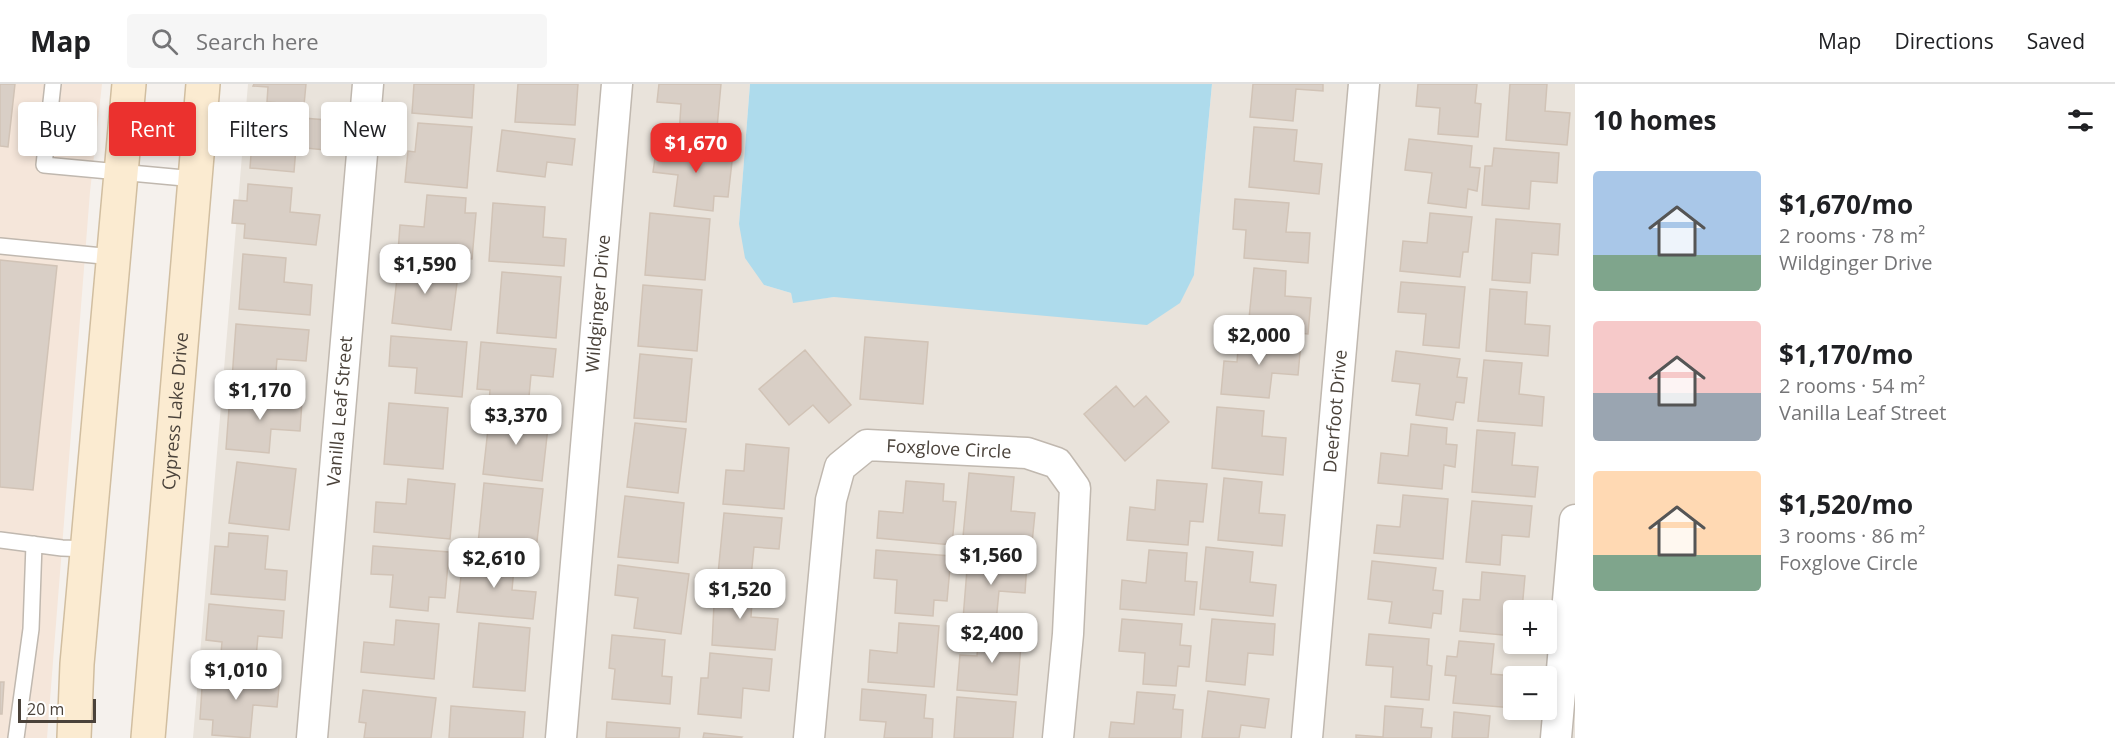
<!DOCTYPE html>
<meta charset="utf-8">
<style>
:root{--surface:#fff;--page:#f6f6f6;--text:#202124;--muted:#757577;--line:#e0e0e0;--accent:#eb312e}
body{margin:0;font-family:"Open Sans",sans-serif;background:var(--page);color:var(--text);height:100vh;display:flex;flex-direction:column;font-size:22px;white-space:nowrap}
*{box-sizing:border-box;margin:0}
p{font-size:20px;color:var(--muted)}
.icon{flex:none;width:33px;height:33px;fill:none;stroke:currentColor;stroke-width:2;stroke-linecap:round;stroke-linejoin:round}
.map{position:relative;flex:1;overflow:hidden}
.drawer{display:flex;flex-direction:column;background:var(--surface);width:540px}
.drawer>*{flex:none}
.top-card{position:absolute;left:18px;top:18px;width:570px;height:54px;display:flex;gap:12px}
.buttons{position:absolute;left:1503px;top:516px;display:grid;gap:12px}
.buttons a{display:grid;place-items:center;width:54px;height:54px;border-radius:6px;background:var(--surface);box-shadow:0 3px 9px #0003;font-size:30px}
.scale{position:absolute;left:18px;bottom:15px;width:78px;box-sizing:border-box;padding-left:6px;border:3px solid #4a423a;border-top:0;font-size:16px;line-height:21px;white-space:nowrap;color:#4a423a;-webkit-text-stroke:4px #fff;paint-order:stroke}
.price{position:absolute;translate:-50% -51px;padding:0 14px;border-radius:12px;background:#fff;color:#222;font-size:20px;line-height:39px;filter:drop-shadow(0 2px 3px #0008)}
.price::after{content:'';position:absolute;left:50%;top:36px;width:18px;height:14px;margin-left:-9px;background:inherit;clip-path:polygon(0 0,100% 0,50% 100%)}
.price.current{background:var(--accent);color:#fff}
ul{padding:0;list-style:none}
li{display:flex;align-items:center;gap:18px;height:150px;padding:0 18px}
li span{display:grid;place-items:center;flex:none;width:168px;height:120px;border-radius:6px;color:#555}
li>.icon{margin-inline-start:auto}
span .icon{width:72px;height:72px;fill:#fffc;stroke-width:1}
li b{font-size:26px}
h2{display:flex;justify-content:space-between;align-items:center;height:72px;padding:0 18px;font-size:26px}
.tag{padding:0 21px;border-radius:6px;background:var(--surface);box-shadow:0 3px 9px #0003;font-size:21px;line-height:54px}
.tag.current{background:var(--accent);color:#fff}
header{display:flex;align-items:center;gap:36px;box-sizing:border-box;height:84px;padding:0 30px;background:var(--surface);border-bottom:2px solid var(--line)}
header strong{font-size:28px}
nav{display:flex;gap:33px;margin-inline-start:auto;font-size:21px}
.search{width:420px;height:54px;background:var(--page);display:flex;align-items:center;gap:15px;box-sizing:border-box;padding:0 21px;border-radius:6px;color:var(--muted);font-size:22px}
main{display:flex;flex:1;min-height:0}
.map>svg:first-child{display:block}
</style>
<header>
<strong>Map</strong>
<div class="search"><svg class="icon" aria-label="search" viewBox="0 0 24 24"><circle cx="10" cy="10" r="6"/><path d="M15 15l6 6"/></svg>Search here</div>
<nav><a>Map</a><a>Directions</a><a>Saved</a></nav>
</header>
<main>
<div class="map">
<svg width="1575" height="654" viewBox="0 0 1575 654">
<rect width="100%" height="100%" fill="#f5f1ed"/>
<!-- residential -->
<path fill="#e9e3db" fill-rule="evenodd" d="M248 0H750L739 140 764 201 791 209 793 218 834 213 1194 191 1212 0H1575V654H193ZM1514 526H1546V560H1514ZM1514 592H1546V626H1514Z"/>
<!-- commercial -->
<path fill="#f5e6da" d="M0 0H102L90 108 47 654H0Z"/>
<!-- water -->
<path fill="#aedbec" d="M750 0H1212L1194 191 1180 219 1147 241 834 213 793 219 791 209 764 201 745 174 739 140Z"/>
<!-- building -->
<path fill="#d9cfc6" stroke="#d1c3b6" stroke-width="1.5" d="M0 0H15L8 63 0 62Z
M254 0H306L304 21 267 18 268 3 253 2Z
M414 0H474L472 34 412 29Z
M518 0H578L575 41 515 38Z
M659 0H721L716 55 679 52 681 20 657 18Z
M1253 0H1323V7L1296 5 1293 37 1250 33Z
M1418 0H1477L1475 19 1481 20 1478 53 1438 50 1440 24 1416 22Z
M1510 0H1547L1545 27 1570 29 1567 61 1506 56Z
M254 30 327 36 325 66 296 63 294 88 250 84Z
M418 39 472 43 467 104 405 98 408 67 415 68Z
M1254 43 1297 46 1294 77 1322 80 1319 110 1249 103Z
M502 46 575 55 572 81 547 78 545 93 497 87Z
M1409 55 1472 62 1470 83 1480 84 1477 107 1468 105 1466 124 1428 119 1432 89 1405 86Z
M657 60 733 69 728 113 714 112 713 127 674 122 678 91 653 88Z
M1494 64 1559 69 1557 99 1531 97 1529 125 1482 121 1485 82H1492Z
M248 100 292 104 290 128 320 131 316 161 244 154 245 140 232 139 234 116 247 117Z
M427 111 466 114 465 129H476L472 175 398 168 400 141 424 143Z
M1235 115 1289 119 1286 148 1310 149 1308 179 1244 174 1246 146 1233 145Z
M493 119 545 123 543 153 566 155 564 182 489 177Z
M650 129 710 135 705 196 645 191Z
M1430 129 1472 133 1468 168H1463L1460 193 1400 187 1403 157 1427 159Z
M1496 135 1560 140 1558 171 1532 169 1530 199 1492 196Z
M243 170 286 174 284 198 312 201 310 231 239 225Z
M0 176 57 182 33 406 0 403Z
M399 176 459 183 451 246 392 239Z
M1254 184 1286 187 1285 212 1311 214 1308 250 1248 245Z
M502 188 561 193 556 254 497 249Z
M1401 198 1465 203 1459 264 1423 261 1426 230 1398 228Z
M643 201 702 206 697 267 638 262Z
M1490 205 1527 208 1525 240 1550 242 1548 272 1486 267Z
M236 240 309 246 306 277 277 275 275 299 232 295Z
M391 252 467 258 462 313 415 309 417 284 389 282Z
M865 253 928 258 923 320 860 315Z
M1239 253 1301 258 1298 291 1272 289 1269 314 1221 310 1224 277 1237 278Z
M481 258 556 265 553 293 531 291 528 323 489 319 490 306 477 305Z
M805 266 851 321 829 339 813 321 789 341 759 305Z
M1396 267 1460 275 1457 293 1467 294 1464 319 1456 318 1453 336 1416 331 1420 300 1392 297Z
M640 270 692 275 686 338 634 334Z
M1484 276 1522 279 1519 310 1544 313 1542 342 1478 337Z
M1116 302 1134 323 1146 312 1169 338 1125 377 1084 330Z
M230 311 302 317 300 347 271 345 269 369 226 365Z
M389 319 448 324 443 385 384 380Z
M1217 323 1264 327 1262 352 1286 354 1283 391 1212 384Z
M490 327 549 334 542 397 483 390Z
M635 339 686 345 678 409 627 403Z
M1411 340 1447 344 1446 360 1457 361 1455 383 1444 381 1442 405 1378 399 1381 369 1408 372Z
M1477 346 1515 349 1512 381 1538 383 1535 413 1472 408Z
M746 360 789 364 784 425 723 420 726 386 744 387Z
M237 378 296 385 289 446 229 439Z
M969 389 1014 393 1011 427 1035 429 1032 459 963 453Z
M1224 394 1262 398 1259 429 1285 431 1282 462 1218 456Z
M408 395 455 400 450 455 374 448 376 418 406 420Z
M1157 396 1207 400 1203 438 1190 437 1188 461 1127 456 1130 423 1155 426Z
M906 397 944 400 943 417 956 418 952 461 877 454 879 427 903 429Z
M484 399 543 405 536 466 478 460Z
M1403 411 1448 415 1443 475 1374 469 1377 441 1400 443Z
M625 412 684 419 678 479 618 473Z
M1472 417 1532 422 1529 453 1502 451 1500 481 1466 478Z
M724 429 782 434 779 465 754 463 751 493 718 490Z
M229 449 268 452 265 485 287 487 285 516 211 510 215 462 228 463Z
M373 462 449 468 445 514 429 513 428 527 390 523 393 491 371 490Z
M1206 463 1253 468 1250 498 1276 501 1273 532 1200 525Z
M876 466 951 472 947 517 934 516 933 532 895 529 897 496 874 494Z
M1149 466 1187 469 1185 497 1197 498 1194 531 1120 525 1122 496 1146 499Z
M476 469 515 473 512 506 536 508 533 535 457 528 462 483 475 484Z
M968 473 1027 478 1025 509 999 507 996 538 963 535Z
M1372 477 1436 484 1433 506 1443 507 1441 530 1433 529 1431 544 1389 539 1392 518 1368 515Z
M618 481 689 490 681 550 634 544 638 514 615 511Z
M1482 488 1525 492 1522 526H1514V552L1460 547 1463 515 1480 516Z
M715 499 753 503 751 533 778 535 775 566 712 561Z
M209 520 284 527 282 554 258 552 255 584 220 581 222 558 206 556Z
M1122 535 1182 540 1180 561 1191 562 1189 583 1178 582 1176 602 1143 600 1145 569 1119 567Z
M1212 535 1275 540 1273 571 1248 569 1245 601 1206 597Z
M396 536 439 540 434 595 361 588 364 558 394 561Z
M479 539 530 544 525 607 473 603Z
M899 539 939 542 934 603 868 598 870 566 897 569Z
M979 545 1022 548 1017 611 957 606 960 571 977 572Z
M1369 550 1429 555 1427 581 1432 582 1429 616 1391 613 1393 583 1366 581Z
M612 551 665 556 662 592 672 593 670 620 612 615 615 585 609 584Z
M1459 557 1494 560 1491 590 1516 592H1514V624L1453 619 1456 592 1445 591 1447 572 1457 573Z
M710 569 772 575 769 607 743 604 741 634 698 630 701 594H708Z
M203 588 280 593 277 623 253 621 250 654 212 651 213 636 200 635Z
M0 598H4L2 630H0Z
M862 605 926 611 924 634 933 635 932 654H884L886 638 860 636Z
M363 606 436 614 431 654H364L366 639 359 638Z
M1208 607 1269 615 1265 644 1241 641 1239 654H1202Z
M1137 608 1175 611 1173 625 1183 626 1181 654H1109L1111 638 1134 640Z
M957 613 1016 618 1013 654H954Z
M451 622 525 628 523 654H449Z
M1385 622 1423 625 1421 643 1432 644 1431 654H1356V651L1383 653Z
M1454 628 1490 632 1488 654H1452Z
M607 638 680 644 679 654H606Z
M704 649 742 653 741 654H703Z"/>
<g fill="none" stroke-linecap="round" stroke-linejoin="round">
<defs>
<path id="lane" d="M53 0 44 81 195 95
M0 162 113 173
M0 456 62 464 88 465
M16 654 31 545 34 460"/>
<g id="street">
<path id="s1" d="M312 654 368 0"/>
<path id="s2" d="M561 654 617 0"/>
<path id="s3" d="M809 654 831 416 840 383 867 361 1027 369 1057 379 1075 404 1068 550 1058 654"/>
<path id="s4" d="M1307 654 1364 0"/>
<path d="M1556 654 1575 436"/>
</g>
<g id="secondary">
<path d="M74 654 77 580 129 0"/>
<path id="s5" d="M148 654 203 0"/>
</g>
</defs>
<!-- lane casing -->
<use href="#lane" stroke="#c0b8af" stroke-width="18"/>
<!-- street casing -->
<use href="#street" stroke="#c0b8af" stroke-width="33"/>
<!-- secondary casing -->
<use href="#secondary" stroke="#d1bea0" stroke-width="36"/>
<!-- lane -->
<use href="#lane" stroke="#fff" stroke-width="15"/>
<!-- street -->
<use href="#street" stroke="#fff" stroke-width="30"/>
<!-- secondary -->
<use href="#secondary" stroke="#fbebd1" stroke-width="33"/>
</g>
<g text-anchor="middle" stroke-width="4.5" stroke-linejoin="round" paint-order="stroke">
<!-- street labels -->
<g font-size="18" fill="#4a423a" stroke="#fff">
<text dy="6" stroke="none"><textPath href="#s2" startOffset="436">Wildginger Drive</textPath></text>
<text dy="6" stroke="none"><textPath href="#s5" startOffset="328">Cypress Lake Drive</textPath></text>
<text dy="6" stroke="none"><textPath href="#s1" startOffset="328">Vanilla Leaf Street</textPath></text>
<text dy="6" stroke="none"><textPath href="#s4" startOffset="328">Deerfoot Drive</textPath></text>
<text dy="6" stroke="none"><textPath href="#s3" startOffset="390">Foxglove Circle</textPath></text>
</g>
</g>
</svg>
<div class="buttons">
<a>+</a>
<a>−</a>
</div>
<div class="scale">20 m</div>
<b class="price current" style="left:696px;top:90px">$1,670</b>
<b class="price" style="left:425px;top:211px">$1,590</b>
<b class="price" style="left:1259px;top:282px">$2,000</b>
<b class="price" style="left:260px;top:337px">$1,170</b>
<b class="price" style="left:516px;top:362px">$3,370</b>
<b class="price" style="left:991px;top:502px">$1,560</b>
<b class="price" style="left:494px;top:505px">$2,610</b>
<b class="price" style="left:740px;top:536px">$1,520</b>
<b class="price" style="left:992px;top:580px">$2,400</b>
<b class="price" style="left:236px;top:617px">$1,010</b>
<div class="top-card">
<a class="tag">Buy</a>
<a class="tag current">Rent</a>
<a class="tag">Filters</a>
<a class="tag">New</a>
</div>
</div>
<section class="drawer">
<h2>10 homes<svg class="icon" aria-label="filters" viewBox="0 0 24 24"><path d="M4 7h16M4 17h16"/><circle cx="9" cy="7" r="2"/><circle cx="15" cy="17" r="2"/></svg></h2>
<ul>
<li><span style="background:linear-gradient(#a9c7e8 70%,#7fa58c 0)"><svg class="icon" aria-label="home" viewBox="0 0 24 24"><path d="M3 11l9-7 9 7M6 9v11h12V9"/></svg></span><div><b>$1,670/mo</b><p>2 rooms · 78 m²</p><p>Wildginger Drive</p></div></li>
<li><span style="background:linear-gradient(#f6c9c9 60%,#9aa5b1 0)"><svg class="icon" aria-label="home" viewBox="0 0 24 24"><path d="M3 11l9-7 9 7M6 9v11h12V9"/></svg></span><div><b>$1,170/mo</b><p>2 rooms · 54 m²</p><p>Vanilla Leaf Street</p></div></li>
<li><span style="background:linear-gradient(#ffd9b3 70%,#7fa58c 0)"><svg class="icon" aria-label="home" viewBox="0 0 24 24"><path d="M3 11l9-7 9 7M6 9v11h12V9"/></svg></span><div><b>$1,520/mo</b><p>3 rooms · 86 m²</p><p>Foxglove Circle</p></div></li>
</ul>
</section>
</main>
